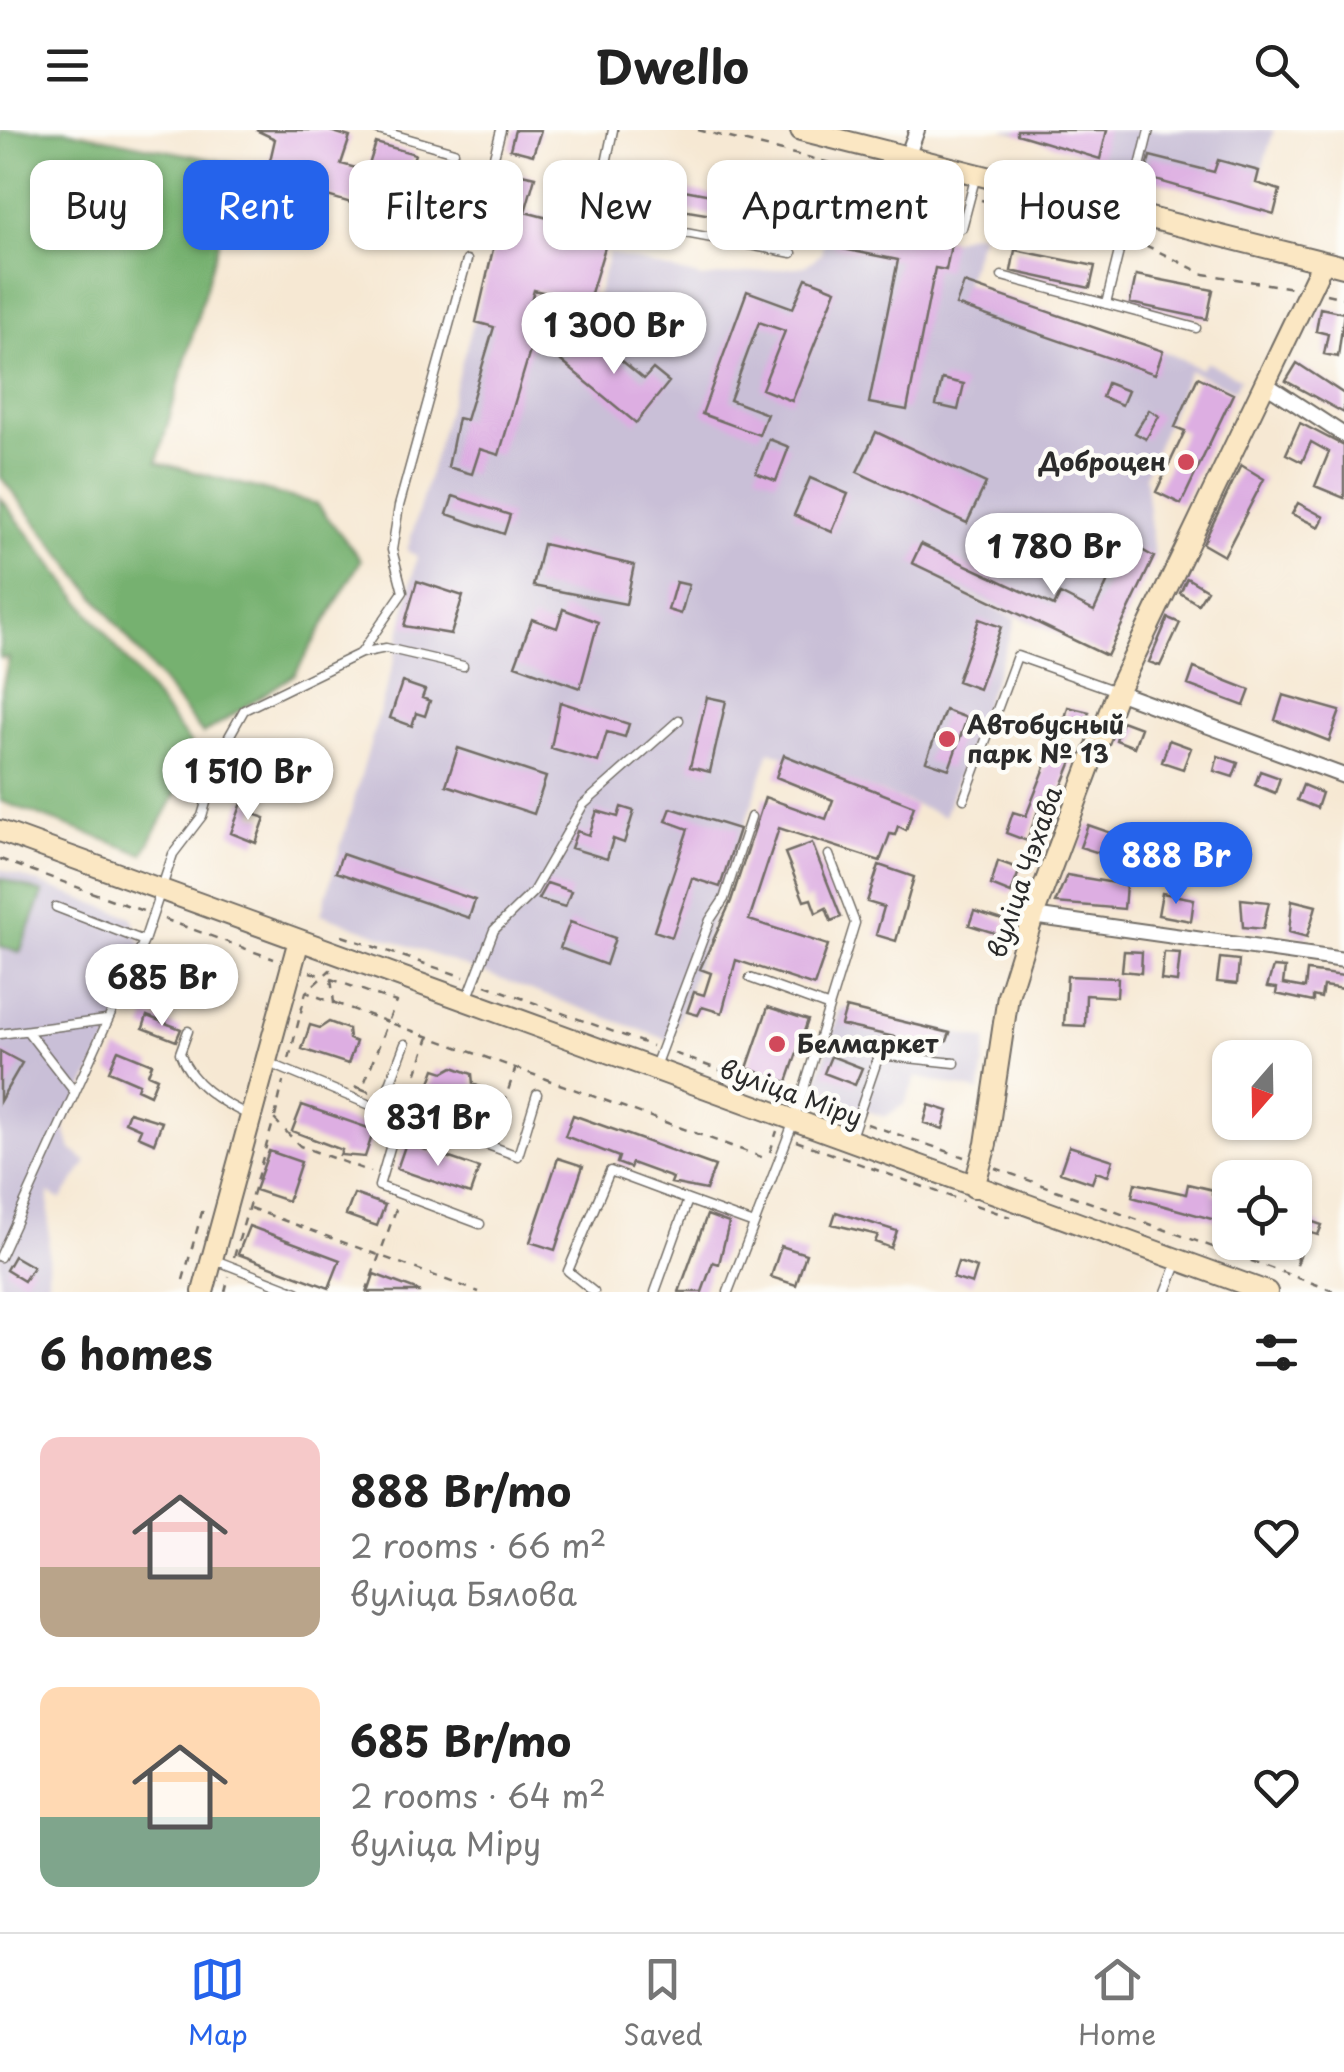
<!DOCTYPE html>
<meta charset="utf-8">
<style>
:root{--surface:#fff;--page:#f6f6f6;--text:#222;--muted:#767676;--line:#e0e0e0;--accent:#2563eb}
body{margin:0;font-family:"Playpen Sans",sans-serif;background:var(--page);color:var(--text);height:100vh;display:flex;flex-direction:column;font-size:38px;white-space:nowrap}
*{box-sizing:border-box;margin:0}
p{font-size:32px;color:var(--muted)}
.icon{flex:none;width:55px;height:55px;fill:none;stroke:currentColor;stroke-width:2;stroke-linecap:round;stroke-linejoin:round}
.map{position:relative;height:1162px;overflow:hidden}
.sheet{display:flex;flex-direction:column;background:var(--surface);flex:1}
.sheet>*{flex:none}
.top-card{position:absolute;left:30px;top:30px;width:1285px;height:90px;display:flex;gap:20px}
.needle{width:65px;rotate:200deg}
.controls{position:absolute;left:1212px;top:910px;display:grid;gap:20px}
.controls a{display:grid;place-items:center;width:100px;height:100px;border-radius:20px;background:var(--surface);box-shadow:0 2px 8px #0004;font-size:50px}
.price{position:absolute;translate:-50% -85px;padding:0 22px;border-radius:35px;background:#fff;color:#222;font-size:32px;line-height:65px;filter:drop-shadow(0 2px 5px #0008)}
.price::after{content:'';position:absolute;left:50%;top:60px;width:30px;height:22px;margin-left:-15px;background:inherit;clip-path:polygon(0 0,100% 0,50% 100%)}
.price.active{background:var(--accent);color:#fff}
ul{padding:0;list-style:none}
li{display:flex;align-items:center;gap:30px;height:250px;padding:0 40px}
li span{display:grid;place-items:center;flex:none;width:280px;height:200px;border-radius:20px;color:#555}
li>.icon{margin-inline-start:auto}
span .icon{width:120px;height:120px;fill:#fffc;stroke-width:1}
li b{font-size:42px}
h2{display:flex;justify-content:space-between;align-items:center;height:120px;padding:0 40px;font-size:42px}
.pill{padding:0 35px;border-radius:20px;background:var(--surface);box-shadow:0 2px 8px #0004;font-size:35px;line-height:90px}
.pill.active{background:var(--accent);color:#fff}
header{display:flex;justify-content:space-between;align-items:center;height:130px;padding:0 40px;background:var(--surface);font-size:45px;font-weight:700}
.dock{display:flex;justify-content:space-around;align-items:center;height:140px;border-top:2px solid var(--line);background:var(--surface);font-size:28px;color:var(--muted)}
.dock a{display:grid;justify-items:center;gap:5px}
.dock .active{color:var(--accent)}
.map>svg:first-child{display:block}
</style>
<header><svg class="icon" aria-label="menu" viewBox="0 0 24 24"><path d="M4 6h16M4 12h16M4 18h16"/></svg>Dwello<svg class="icon" aria-label="search" viewBox="0 0 24 24"><circle cx="10" cy="10" r="6"/><path d="M15 15l6 6"/></svg></header>
<div class="map">
<svg width="1344" height="1162" viewBox="0 0 1344 1162">
<rect width="100%" height="100%" fill="#fdfcf7"/>
<filter id="ink" filterUnits="userSpaceOnUse"><feTurbulence type="fractalNoise" baseFrequency=".01" numOctaves="2"/><feDisplacementMap in="SourceGraphic" scale="20" xChannelSelector="R" yChannelSelector="G"/><feConvolveMatrix kernelMatrix="1 2 1 2 8 2 1 2 1" color-interpolation-filters="sRGB"/></filter>
<filter id="wash" filterUnits="userSpaceOnUse"><feTurbulence type="fractalNoise" baseFrequency=".0048" numOctaves="4" result="noise"/><feDisplacementMap in="SourceGraphic" scale="40" xChannelSelector="R" yChannelSelector="G"/><feGaussianBlur stdDeviation="2.25" result="paint"/><feColorMatrix in="noise" values="0 0 0 0 0 0 0 0 0 0 0 0 0 0 0 0 0 1.4 0 .05"/><feComposite in="paint" operator="in"/></filter>
<g filter="url(#wash)">
<rect width="100%" height="100%" fill="#f6e8d3"/>
<!-- industrial -->
<path fill="#c9bfd7" d="M1003 0H1274L1250 77 1112 38 1113 31Z
M839 87 952 110 971 103 982 104 965 153 1163 221 1201 239 1207 232 1241 249 1234 260 1189 240 1145 345 1154 427 1107 526 938 451 1016 489 944 686 770 621 671 911 321 784 393 535 417 426 407 421 484 155 593 180 609 123 702 148 805 136 821 124 826 99Z
M0 739 132 787 140 812 156 821 64 996 71 1019 87 1032 61 1070 49 1063 48 1162H0Z
M846 878 987 910 980 962 916 947 905 974 885 987 814 962 840 879Z"/>
<!-- forest -->
<path fill="#76b170" stroke="#506e4e" stroke-width="2.5" d="M0 0H65L240 35 157 332 317 374 361 430 295 544 203 604 0 346Z
M0 367 198 623 143 724 0 671V568L9 528H0Z
M0 748 43 763 20 822 0 816Z"/>
<g id="blocks">
<!-- building -->
<path fill="#ddaee2" d="M256 0H327L350 7 341 34 367 41 376 13 415 24 407 51 461 66 467 40 482 44 476 69 513 79 522 44 535 47 525 82 609 104 588 173 534 160 521 208 533 211 499 325 480 319 472 344 448 337 458 288 466 290 494 197 476 192 494 115 266 48 275 9Z
M515 0H541L533 25 510 19Z
M1017 0H1107L1100 29 1017 4Z
M1150 26 1214 42 1218 30 1259 41 1256 53 1280 60 1274 84 1145 47Z
M576 33 595 37 583 74 566 70 568 62 548 58 553 35 575 40Z
M617 46 652 53 647 74 613 67Z
M679 59 952 110 946 140 935 138 907 280 869 273 898 130 833 117 835 106 676 79Z
M1015 120 1095 136 1090 158 1011 141Z
M1136 145 1213 160 1207 189 1130 173Z
M806 148 836 160 792 271 762 259 785 201 759 192 730 270 767 284 759 305 702 284 747 161 793 178Z
M964 153 1163 221 1155 244 956 175Z
M1320 178 1344 183 1338 227 1324 224 1328 204 1316 201Z
M586 201 644 249 653 239 669 252 636 293 561 231Z
M1297 233 1344 264V283L1286 251Z
M1198 247 1233 264 1181 374 1156 362 1185 301 1175 297Z
M942 249 964 254 958 280 936 275Z
M1107 253 1128 261 1122 275 1102 267Z
M1149 280 1159 286 1146 309 1135 303Z
M1300 293 1344 316V368L1315 356 1329 322 1311 312 1302 332 1286 324Z
M876 302 986 353 967 393 857 342Z
M769 309 789 317 776 351 756 343Z
M1241 335 1264 349 1224 426 1203 414Z
M810 348 848 364 832 402 794 385Z
M453 366 510 385 504 404 447 384Z
M1298 373 1324 387 1319 397 1292 384Z
M543 414 634 435 626 474 533 456Z
M921 414 1054 476 1060 464 1094 481 1121 423 1135 430 1140 419 1154 427 1107 526 912 433Z
M1187 448 1207 460 1198 474 1180 463Z
M417 451 463 466 451 504 404 496Z
M676 452 689 455 681 484 668 480Z
M563 479 598 492 580 558 515 535 532 489 557 498Z
M1168 488 1180 493 1160 536 1149 532Z
M979 489 1001 497 979 559 957 551Z
M1194 538 1250 560 1244 576 1188 555Z
M402 552 425 560 422 568 430 571 425 586 416 583 412 596 390 588Z
M1283 565 1340 581 1329 611 1275 590Z
M707 567 726 571 710 642 690 637Z
M560 572 629 594 625 607 607 602 598 632 551 618Z
M1068 577 1089 582 1082 605 1062 600Z
M945 580 967 588 949 639 926 631Z
M1122 591 1141 598 1134 617 1116 610Z
M1169 610 1191 618 1183 639 1162 632Z
M1053 617 1075 624 1051 683 1039 678 1027 711 1006 703 1013 682 1026 686Z
M458 618 546 647 534 684 446 655Z
M784 625 914 676 906 700 898 696 895 705 890 704 880 731 779 698 749 790 828 815 814 856 736 830 722 883 702 877 698 885 687 882 694 862 704 865 711 843 700 839 731 771 765 667 826 689 833 670 776 647Z
M1218 626 1238 633 1233 647 1214 641Z
M1260 641 1280 648 1275 663 1255 655Z
M1303 655 1322 663 1317 678 1297 670Z
M243 670 256 675 253 684 265 688 256 713 231 703Z
M621 677 634 681 624 713 613 709 607 729 571 718 577 701 589 705 597 681 618 687Z
M671 678 739 699 720 757 692 748 672 807 654 801 688 699 666 691Z
M1088 695 1117 705 1109 726 1080 717Z
M812 713 841 787 831 791 826 778 816 783 811 769 804 771 785 723Z
M342 724 475 770 469 788 336 742Z
M998 731 1020 739 1011 763 991 755Z
M879 735 914 747 896 811 876 805 884 777 867 772Z
M1067 745 1126 755 1124 779 1055 773Z
M547 753 571 761 565 777 538 769Z
M1162 763 1194 769 1191 791 1158 785Z
M1241 769 1269 772 1263 799 1243 797Z
M1292 770 1316 776 1307 807 1289 802Z
M974 781 1006 791 1001 805 969 795Z
M570 792 615 808 606 835 560 818Z
M1124 821 1142 822 1141 843 1122 841Z
M1164 822 1180 823 1177 852 1161 850Z
M162 828 203 843 195 865 153 854Z
M1220 828 1239 830 1237 854 1217 852Z
M1273 837 1285 838 1283 854 1305 858 1307 841 1344 846V859L1323 856 1321 868 1313 866V872L1276 864 1277 858 1267 857Z
M1067 846 1118 848 1117 867 1086 865 1085 896 1064 895Z
M768 877 808 890 787 952 747 938Z
M846 878 950 903 947 911 935 916 841 895Z
M147 886 181 899 176 911 143 898Z
M329 892 348 899 349 909 356 912 348 934 302 919 310 895 320 898Z
M118 920 152 934 148 944 157 948 150 965 137 959 139 954 109 941Z
M0 921 22 933 0 971Z
M831 926 862 938 855 955 824 943Z
M453 937 472 944 473 954 480 957 472 979 426 963 435 939 444 942Z
M302 975 374 1000 365 1027 340 1025 342 1020 292 1001Z
M929 975 948 981 943 999 924 993Z
M129 982 162 992 154 1013 138 1006 141 999 125 992Z
M573 985 715 1036 706 1060 671 1053 673 1048 632 1033 630 1038 617 1033 619 1027 565 1006Z
M406 1013 479 1038 470 1064 397 1039Z
M1069 1016 1113 1030 1108 1046 1096 1042 1092 1053 1060 1042Z
M269 1021 301 1032 288 1071 255 1060Z
M558 1028 583 1036 555 1120 530 1112Z
M1135 1053 1186 1064 1188 1054 1213 1060 1212 1064 1230 1070 1226 1093 1132 1067Z
M354 1064 385 1075 377 1096 346 1085Z
M836 1082 897 1101 891 1118 875 1112 878 1105 832 1094Z
M707 1085 729 1093 719 1134 713 1132 702 1162H679Z
M1295 1086 1322 1095 1318 1105 1308 1102 1297 1135Z
M249 1096 340 1130 329 1158 238 1124Z
M781 1116 806 1124 796 1155 771 1147Z
M14 1126 33 1137 24 1151 6 1140Z
M958 1132 977 1138 972 1154 953 1148Z
M374 1144 419 1161V1162H368Z"/>
</g>
</g>
<g filter="url(#ink)">
<use href="#blocks" fill-opacity="0" stroke="#726d66" stroke-width="2.5"/>
<g fill="none" stroke-linecap="round" stroke-linejoin="round">
<defs>
<path id="lane" d="M378 0 454 22
M613 0 595 86 792 123
M487 53 501 0
M962 98 976 45
M1002 146 1196 198
M1106 174 1149 0
M361 523 386 518 463 536
M222 619 244 580 361 523 403 462 392 420 399 376 467 130
M964 669 1017 526 1113 560
M56 777 144 811 173 724 202 686 222 619 252 614 268 618
M750 848 827 876
M468 867 494 800 533 762 583 675 679 590
M188 901 180 923C191 954 220 972 249 985
M28 902 74 961
M0 904 106 890
M269 933 387 982 396 997 379 1056 480 1094
M654 939 710 790 724 769 751 687
M380 980 405 914
M387 982 406 985 518 1026 537 964
M851 1007 879 925 955 933
M688 1070 754 1094
M0 1127 144 811
M215 1130 297 1162
M594 1162 568 1141 610 1041 688 1070 655 1162
M728 1162 794 991 855 793 829 725
M1166 1162 1177 1134"/>
<path id="street" d="M907 27 917 0
M1264 253 1344 305
M1117 562 1344 646
M1033 786 1344 830"/>
<path id="secondary" d="M801 0 1344 137
M0 701 1267 1162
M974 1057 986 1014 1008 866 1033 786 1117 562 1323 132
M203 1162 299 810"/>
</defs>
<!-- lane casing -->
<use href="#lane" stroke="#726d66" stroke-width="11"/>
<!-- street casing -->
<use href="#street" stroke="#726d66" stroke-width="18"/>
<!-- secondary casing -->
<use href="#secondary" stroke="#726d66" stroke-width="24"/>
<!-- path -->
<path stroke="#726d66" stroke-width="2.5" stroke-dasharray="8 8" stroke-linecap="butt" d="M698 0 959 65
M981 70 1114 101
M1131 108 1204 144 1293 158
M1326 164 1344 168
M0 729 143 781
M164 789 274 829
M342 806 464 847
M310 842 323 846
M331 849 396 872 388 892 767 1029
M486 855 652 916
M335 873 388 892 362 959 354 956
M674 923 789 966 788 969
M289 929 306 862 330 840 334 873 306 862
M414 956 431 984
M362 959 375 964
M406 974 429 907
M811 974 846 987
M275 987 283 952
M867 994 964 1027
M493 1005 516 937
M796 1011 963 1071
M770 1022 777 1001
M995 1038 1337 1162
M975 1075 1010 1087
M250 1078 479 1162
M234 1127 274 989 300 1016 371 1042
M183 1150 202 1082 209 1084
M225 1162 229 1146
M366 1162 398 1074"/>
<!-- lane -->
<use href="#lane" stroke="#fff" stroke-width="8"/>
<!-- street -->
<use href="#street" stroke="#fff" stroke-width="14"/>
<!-- secondary -->
<use href="#secondary" stroke="#fbe7c3" stroke-width="20"/>
</g>
</g>
<!-- markers -->
<g fill="#d1495b" stroke="#fdfcf7" stroke-width="4">
<circle cx="1186" cy="332" r="10"/>
<circle cx="947" cy="609" r="10"/>
<circle cx="777" cy="914" r="10"/>
</g>
<g text-anchor="middle" stroke-width="9" stroke-linejoin="round" paint-order="stroke">
<!-- poi labels -->
<g font-size="25" font-weight="bold" fill="#2b2b2b" stroke="#fdfcf7" text-anchor="start">
<text x="1166" y="341" text-anchor="end">Доброцен</text>
<text x="967" y="604">Автобусный<tspan x="967" dy="29">парк № 13</tspan></text>
<text x="797" y="923">Белмаркет</text>
</g>
<!-- street labels -->
<g font-size="25" fill="#2b2b2b" stroke="#fdfcf7">
<text transform="translate(1025 742) rotate(-71)" y="9">вуліца Чэхава</text>
<text transform="translate(791 963) rotate(20)" y="9">вуліца Міру</text>
</g>
</g>
</svg>
<div class="controls">
<a><svg class="needle" viewBox="-14 -14 28 28"><path d="M0-13l5 13h-10z" fill="#e53935"/><path d="M0 13l5-13h-10z" fill="#767676"/></svg></a>
<a><svg class="icon" aria-label="locate" viewBox="0 0 24 24"><circle cx="12" cy="12" r="6"/><path d="M12 2v4M12 18v4M2 12h4M18 12h4"/></svg></a>
</div>
<b class="price" style="left:614px;top:247px">1 300 Br</b>
<b class="price" style="left:1054px;top:468px">1 780 Br</b>
<b class="price" style="left:248px;top:693px">1 510 Br</b>
<b class="price active" style="left:1176px;top:777px">888 Br</b>
<b class="price" style="left:162px;top:899px">685 Br</b>
<b class="price" style="left:438px;top:1039px">831 Br</b>
<div class="top-card">
<a class="pill">Buy</a>
<a class="pill active">Rent</a>
<a class="pill">Filters</a>
<a class="pill">New</a>
<a class="pill">Apartment</a>
<a class="pill">House</a>
</div>
</div>
<section class="sheet">
<h2>6 homes<svg class="icon" aria-label="filters" viewBox="0 0 24 24"><path d="M4 7h16M4 17h16"/><circle cx="9" cy="7" r="2"/><circle cx="15" cy="17" r="2"/></svg></h2>
<ul>
<li><span style="background:linear-gradient(#f6c9c9 65%,#b9a48a 0)"><svg class="icon" aria-label="home" viewBox="0 0 24 24"><path d="M3 11l9-7 9 7M6 9v11h12V9"/></svg></span><div><b>888 Br/mo</b><p>2 rooms · 66 m²</p><p>вуліца Бялова</p></div><svg class="icon" aria-label="heart" viewBox="0 0 24 24"><path d="M12 20l-8-8c-3-5 5-10 8-4 3-6 11-1 8 4z"/></svg></li>
<li><span style="background:linear-gradient(#ffd9b3 65%,#7fa58c 0)"><svg class="icon" aria-label="home" viewBox="0 0 24 24"><path d="M3 11l9-7 9 7M6 9v11h12V9"/></svg></span><div><b>685 Br/mo</b><p>2 rooms · 64 m²</p><p>вуліца Міру</p></div><svg class="icon" aria-label="heart" viewBox="0 0 24 24"><path d="M12 20l-8-8c-3-5 5-10 8-4 3-6 11-1 8 4z"/></svg></li>
</ul>
</section>
<nav class="dock">
<a class="active"><svg class="icon" aria-label="map" viewBox="0 0 24 24"><path d="M3 6l6-2 6 2 6-2v14l-6 2-6-2-6 2zM9 4v14M15 6v14"/></svg>Map</a>
<a><svg class="icon" aria-label="saved" viewBox="0 0 24 24"><path d="M7 4h10v16l-5-4-5 4z"/></svg>Saved</a>
<a><svg class="icon" aria-label="home" viewBox="0 0 24 24"><path d="M3 11l9-7 9 7M6 9v11h12V9"/></svg>Home</a>
</nav>
